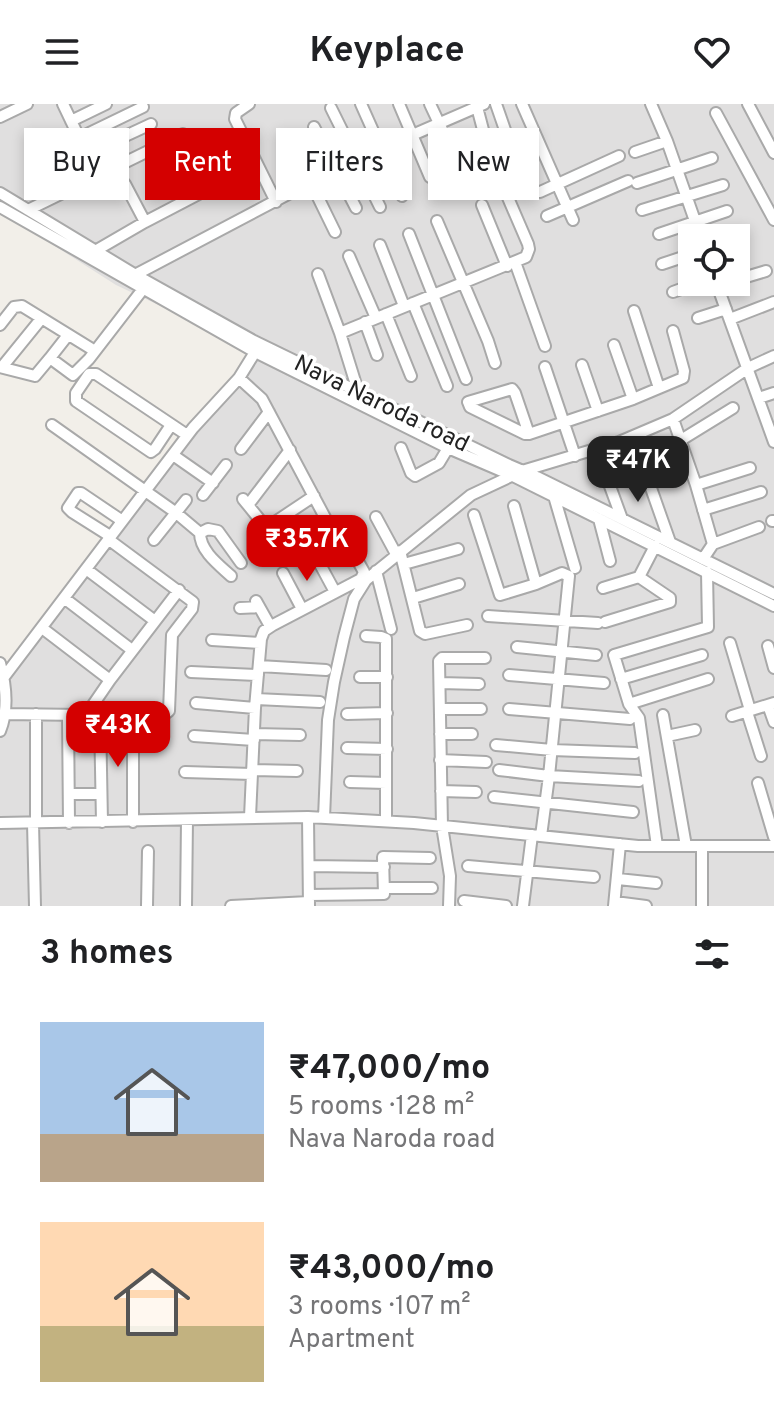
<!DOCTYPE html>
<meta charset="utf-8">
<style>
:root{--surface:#fff;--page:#f6f6f6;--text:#202124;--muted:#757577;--accent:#d40000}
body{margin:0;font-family:Overpass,sans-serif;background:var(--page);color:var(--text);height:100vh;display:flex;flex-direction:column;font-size:30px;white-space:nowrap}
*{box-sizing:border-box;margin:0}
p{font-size:26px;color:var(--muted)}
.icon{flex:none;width:44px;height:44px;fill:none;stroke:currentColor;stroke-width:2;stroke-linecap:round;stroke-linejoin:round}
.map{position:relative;height:802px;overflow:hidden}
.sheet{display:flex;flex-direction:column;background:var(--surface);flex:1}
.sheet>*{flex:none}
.banner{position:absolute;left:24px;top:24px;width:726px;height:72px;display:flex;gap:16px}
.buttons{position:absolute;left:678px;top:120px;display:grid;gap:16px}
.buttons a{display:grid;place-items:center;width:72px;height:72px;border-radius:0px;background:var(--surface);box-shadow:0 4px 12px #0003;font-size:40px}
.price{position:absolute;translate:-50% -68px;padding:0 18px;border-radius:16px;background:var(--accent);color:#fff;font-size:26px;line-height:52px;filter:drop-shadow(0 2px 4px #0008)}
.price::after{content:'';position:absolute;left:50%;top:48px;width:24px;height:18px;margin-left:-12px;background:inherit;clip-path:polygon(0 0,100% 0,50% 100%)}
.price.active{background:#222;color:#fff}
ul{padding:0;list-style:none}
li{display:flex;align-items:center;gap:24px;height:200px;padding:0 40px}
li span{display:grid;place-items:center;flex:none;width:224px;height:160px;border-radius:0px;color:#555}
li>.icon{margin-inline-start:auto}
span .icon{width:96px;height:96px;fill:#fffc;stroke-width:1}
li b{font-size:34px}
h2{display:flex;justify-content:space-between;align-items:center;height:96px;padding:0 40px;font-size:34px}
.chip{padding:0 28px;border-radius:0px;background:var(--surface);box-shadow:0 4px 12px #0003;font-size:28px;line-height:72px}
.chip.active{background:var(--accent);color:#fff}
header{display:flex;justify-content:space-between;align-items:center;height:104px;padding:0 40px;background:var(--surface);font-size:36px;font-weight:700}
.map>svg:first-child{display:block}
</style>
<header><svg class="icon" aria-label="menu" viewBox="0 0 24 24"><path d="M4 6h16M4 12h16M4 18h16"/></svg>Keyplace<svg class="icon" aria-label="heart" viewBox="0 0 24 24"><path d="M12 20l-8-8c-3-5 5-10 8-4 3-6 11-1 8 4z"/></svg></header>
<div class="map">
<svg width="774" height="802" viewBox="0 0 774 802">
<rect width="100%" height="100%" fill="#f2efe9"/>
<!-- residential -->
<path fill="#e0dfdf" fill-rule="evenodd" d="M0 0H774V802H0V582L11 571 258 248 116 181 0 107ZM692 134H736V178H692Z"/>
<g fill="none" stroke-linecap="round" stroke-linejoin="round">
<defs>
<path id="minor" d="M63 0 97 71
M249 0 236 9 235 15 276 98
M361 0 402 92
M399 0 430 73
M430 0 462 68
M496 0 513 49
M522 0 573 116
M651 0 667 37 701 134
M748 0 774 49
M477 3 491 56
M331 4 380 103
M716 9 774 116
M0 13 27 0
M71 17 106 0
M314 23 356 104
M79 34 143 3
M290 36 335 128
M635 48 667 37
M48 68 151 20
M637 79 712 54
M125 80 145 118
M540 88 619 52
M0 89 134 170 254 237 509 361 537 373 774 490
M482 101 507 162
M0 103 255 248 448 344 511 371 774 502
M28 106 183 30
M642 106 723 81
M547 112 628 77
M437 117 488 237 495 259
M409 130 466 275
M659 130 727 107
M736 136 738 135
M380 141 404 202
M95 147 145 118 256 60
M349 152 376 214
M515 158 545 242
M662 160 692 150
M318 170 340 229
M133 172 311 78 380 45 484 0
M736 176 766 167
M716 178 774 338
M673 188 700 178
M413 199 447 282
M634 207 659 284
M386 210 411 272
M698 214 726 205
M730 215 774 198
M365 218 377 251
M0 221 14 203 22 202 95 247
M614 241 633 295
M50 254 68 231
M582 261 598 307
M0 263 35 272 50 254 73 271 89 255 143 185
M2 263 41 215
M545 263 575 352
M239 274 262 295 329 421
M358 287 340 229 526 153 529 145 528 140 506 89
M759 294 774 289
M673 315 696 381 713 440
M52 321 175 408 200 429 208 425 218 427 241 459
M171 321 155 345 151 348 76 297V289L89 270H96L187 331
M529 330 515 289 512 285 468 298 470 303 525 330H529L633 295 683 274 684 267 673 227
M681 336 733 304
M401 344 411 369 415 372 439 359 448 344
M241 345 269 308
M639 350 670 438
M173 351 213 379
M603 363 622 415
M696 381 750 364
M203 391 226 361
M554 392 575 464
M243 395 277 437 281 440 327 417
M248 401 290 346
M703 406 761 388
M474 411 500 491 536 480 514 402
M376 413 396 450
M599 415 610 457
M772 417H774
M266 424 314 392
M200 429C200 447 219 461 231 472
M110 432 72 408 68 404 78 389H81L121 416
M154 436 186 396
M400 447 420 527 425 530 467 521
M315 451 335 488
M703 455 713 440 759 423
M404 460 458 445
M86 465 155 517
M376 467 391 525
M283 469 302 505
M536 480 562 469 569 472 549 672 541 732
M603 484 639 473
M64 494 132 546
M413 494 459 480
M256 497 270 522
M240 504 259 503
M488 512 598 519
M605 518 670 498V494L639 473 655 442
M42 524 110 576
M366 532 381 533 386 535V717
M212 536 260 539
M730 539 750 606
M768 542 774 564
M517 543 596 551
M0 559C6 581 9 605 0 627
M259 562 326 566
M191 568 258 571
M509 571 604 579
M4 573 193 324 239 274 257 245
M360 573H387
M621 575 702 551
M440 579 479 580
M256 595 320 598
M196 599 255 604
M629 600 708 575
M768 601 774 618
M440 605H481
M509 605 630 615
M747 608 761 652
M4 610 162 612 169 607 172 531 192 505 193 498 108 435
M347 610 387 609
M68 611 69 719
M86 611 110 576 179 486
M663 611 686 742
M100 612 102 718
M732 612 774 599
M254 630 300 631
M440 630H472
M194 632 254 636
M667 632 695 626
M496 641 552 646 635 649
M347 644 387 645
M440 656 486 658
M253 666 297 667
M499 666 549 672 639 677
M185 668 252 670
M350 678 386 679
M758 679 774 733
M441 687 476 688
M69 690H101
M494 693 633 708
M250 713 255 604 261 535 264 527 273 521 361 475 364 468 345 434
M308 713 309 802
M324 714 328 616 334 578 344 533 354 495 366 476 471 391 522 367 619 338 673 315 748 264 774 252
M133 718V612
M0 719 308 713 414 719 638 742H774
M33 719 35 802
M36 719V610
M657 742 639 614 629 600 614 551 708 523 707 468
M309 762 384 763
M468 762 594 773
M618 775 656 779
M384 784H432
M309 791 384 790 383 753 430 754
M464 797 506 802
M615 798 646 802
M147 802 148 747
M186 802 187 716
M231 802 309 798
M449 802 450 772 442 722 439 557 442 554H485
M523 802 532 731
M614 802 620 740
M702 802V743"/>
</defs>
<!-- minor casing -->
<use href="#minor" stroke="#a9a9a9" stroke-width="14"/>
<!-- minor -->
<use href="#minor" stroke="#fff" stroke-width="10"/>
</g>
<g text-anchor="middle" stroke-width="7" stroke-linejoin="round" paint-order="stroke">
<!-- street labels -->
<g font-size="24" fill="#222" stroke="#fff">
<text transform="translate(382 299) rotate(26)" y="8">Nava Naroda road</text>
</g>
</g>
</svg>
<div class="buttons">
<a><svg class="icon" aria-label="locate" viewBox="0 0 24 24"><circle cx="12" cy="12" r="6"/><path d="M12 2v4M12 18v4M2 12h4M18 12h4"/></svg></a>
</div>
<b class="price active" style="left:638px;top:400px">₹47K</b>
<b class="price" style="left:307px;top:479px">₹35.7K</b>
<b class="price" style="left:118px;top:665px">₹43K</b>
<div class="banner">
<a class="chip">Buy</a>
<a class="chip active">Rent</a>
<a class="chip">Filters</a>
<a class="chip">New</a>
</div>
</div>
<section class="sheet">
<h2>3 homes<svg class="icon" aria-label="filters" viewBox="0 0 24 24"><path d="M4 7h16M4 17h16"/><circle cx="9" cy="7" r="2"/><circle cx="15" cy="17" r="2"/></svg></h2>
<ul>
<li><span style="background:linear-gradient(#a9c7e8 70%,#b9a48a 0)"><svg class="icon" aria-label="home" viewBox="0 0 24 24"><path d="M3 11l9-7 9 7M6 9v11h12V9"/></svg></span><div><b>₹47,000/mo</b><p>5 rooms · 128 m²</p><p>Nava Naroda road</p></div></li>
<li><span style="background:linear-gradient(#ffd9b3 65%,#c2b280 0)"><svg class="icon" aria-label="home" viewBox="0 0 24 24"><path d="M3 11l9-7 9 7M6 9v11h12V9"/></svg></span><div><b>₹43,000/mo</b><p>3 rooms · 107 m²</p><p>Apartment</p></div></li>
</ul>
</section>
